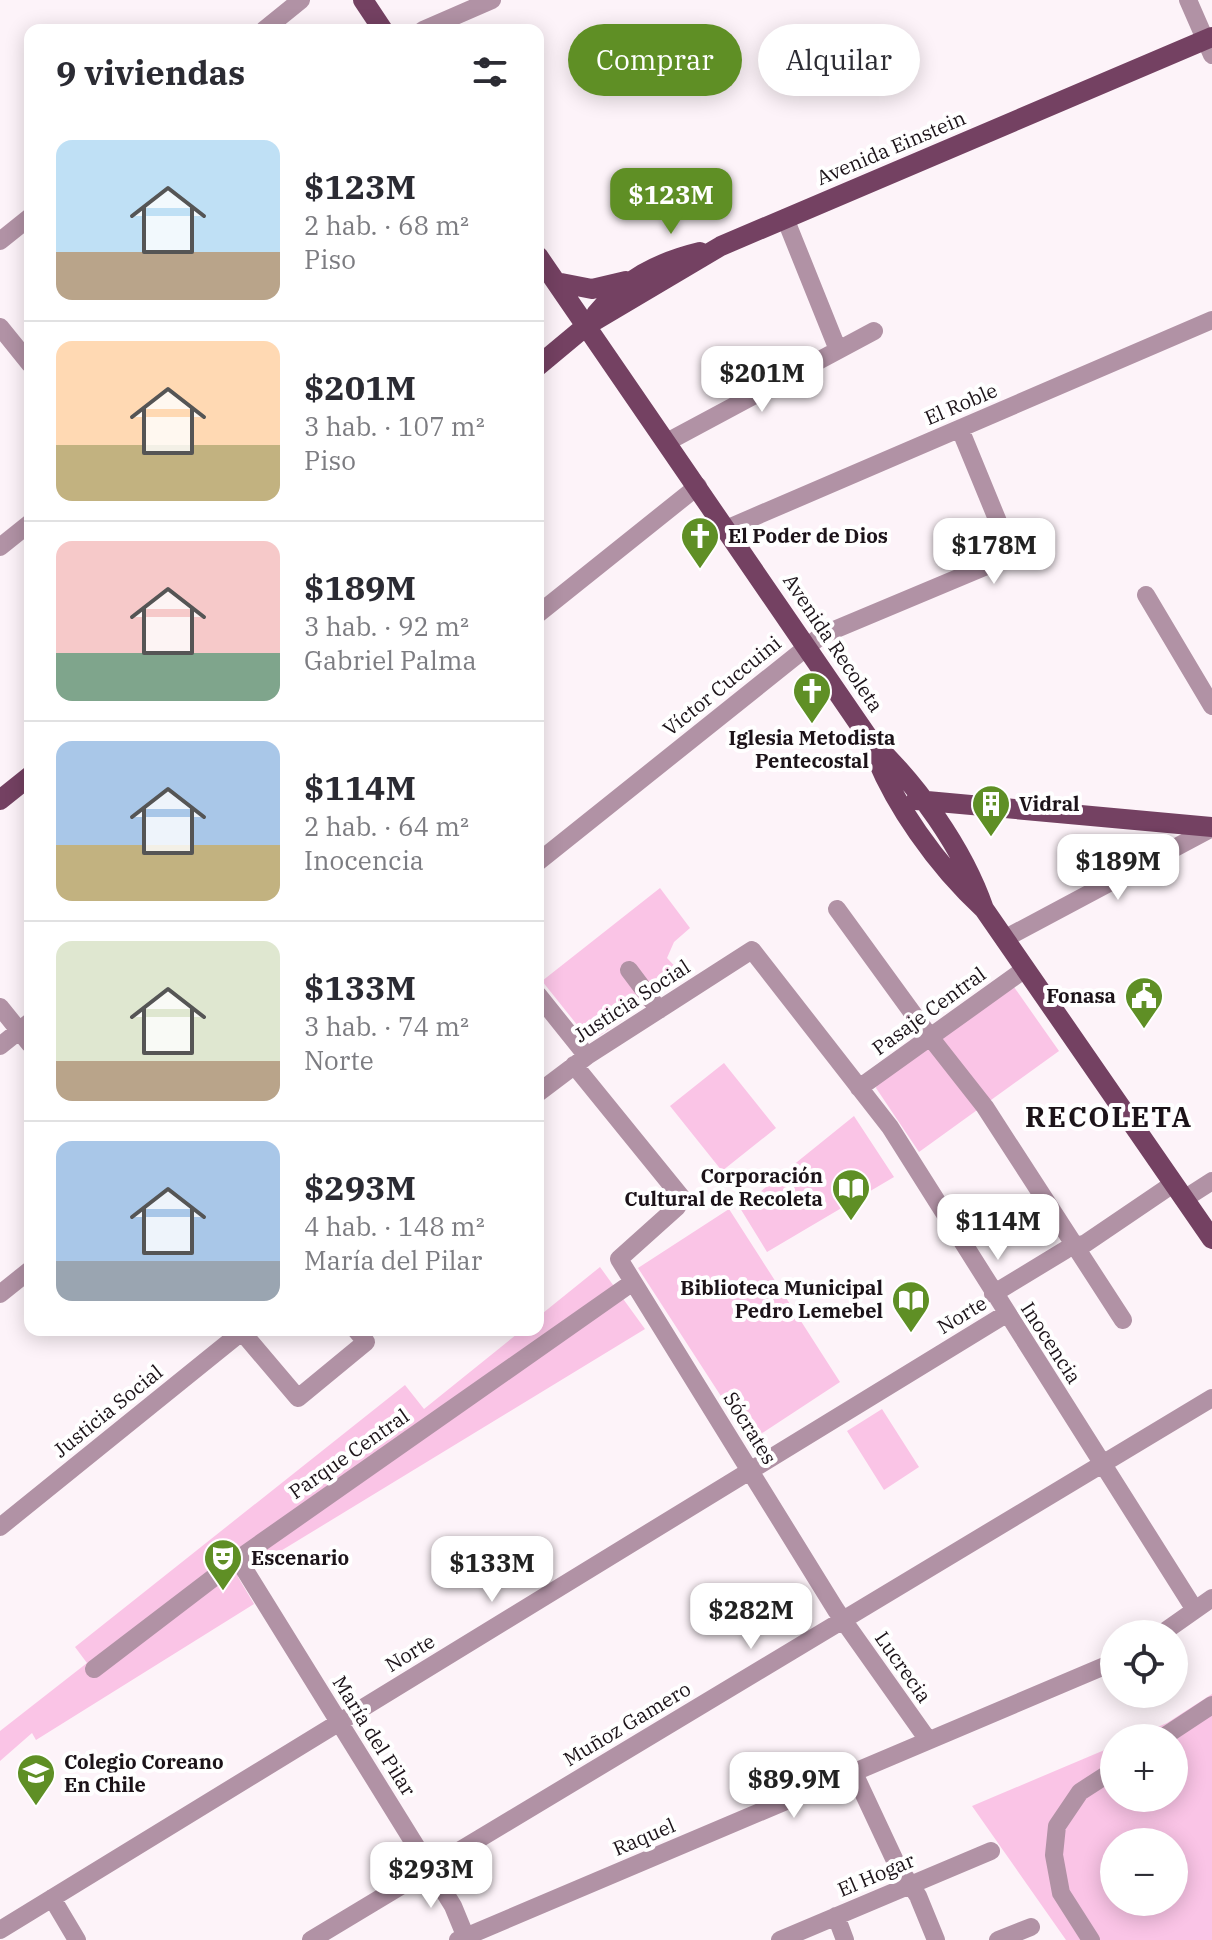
<!DOCTYPE html>
<html lang="es">
<meta charset="utf-8">
<style>
:root{--surface:#fff;--page:#f7f7f7;--text:#2b2b33;--muted:#7c7c81;--line:#e1e1e2;--accent:#5f8f25}
body{margin:0;font-family:"IBM Plex Serif",serif;background:var(--page);color:var(--text);height:100vh;display:flex;flex-direction:column;font-size:30px;white-space:nowrap}
*{box-sizing:border-box;margin:0}
p{font-size:26px;color:var(--muted)}
.icon{flex:none;width:44px;height:44px;fill:none;stroke:currentColor;stroke-width:2;stroke-linecap:round;stroke-linejoin:round}
.map{position:relative;flex:1;overflow:hidden}
.drawer{position:absolute;left:24px;top:24px;width:520px;height:1312px;display:flex;flex-direction:column;background:var(--surface);border-radius:16px;box-shadow:0 4px 20px #0003}
.drawer>*{flex:none}
.top-card{position:absolute;left:568px;top:24px;width:524px;height:72px;display:flex;gap:16px}
.fabs{position:absolute;left:1100px;top:1620px;display:grid;gap:16px}
.fabs a{display:grid;place-items:center;width:88px;height:88px;border-radius:50%;background:var(--surface);box-shadow:0 4px 20px #0003;font-size:40px}
.price{position:absolute;translate:-50% -68px;padding:0 18px;border-radius:16px;background:#fff;color:#222;font-size:26px;line-height:52px;filter:drop-shadow(0 2px 4px #0008)}
.price::after{content:'';position:absolute;left:50%;top:48px;width:24px;height:18px;margin-left:-12px;background:inherit;clip-path:polygon(0 0,100% 0,50% 100%)}
.price.current{background:var(--accent);color:#fff}
ul{padding:0;list-style:none}
li{display:flex;align-items:center;gap:24px;height:200px;padding:0 32px}
li+li{border-top:2px solid var(--line)}
li span{display:grid;place-items:center;flex:none;width:224px;height:160px;border-radius:16px;color:#555}
li>.icon{margin-inline-start:auto}
span .icon{width:96px;height:96px;fill:#fffc;stroke-width:1}
li b{font-size:34px}
h2{display:flex;justify-content:space-between;align-items:center;height:96px;padding:0 32px;font-size:34px}
.chip{padding:0 28px;border-radius:36px;background:var(--surface);box-shadow:0 4px 20px #0003;font-size:28px;line-height:72px}
.chip.current{background:var(--accent);color:#fff}
.map>svg:first-child{display:block}
</style>
<div class="map">
<svg width="1212" height="1940" viewBox="0 0 1212 1940">
<rect width="100%" height="100%" fill="#fdf3f9"/>
<!-- green -->
<path fill="#fac4e6" fill-rule="evenodd" d="M660 888 690 928 674 942 667 958 685 977 599 1036H586L542 981Z
M1014 987 1059 1051 919 1152 876 1088 877 1084Z
M724 1063 776 1128 722 1171 670 1106Z
M854 1116 894 1177 767 1252 740 1208Z
M729 1209 840 1382 750 1441 638 1268Z
M600 1267 645 1329 238 1577 254 1604 36 1740 32 1733 0 1761V1731L87 1663 75 1647 405 1385 424 1409 522 1330H538V1317Z
M882 1409 919 1467 884 1490 847 1431Z
M1212 1694V1940H1066L972 1806 1114 1746V1798H1174V1738H1132L1167 1723ZM1114 1842H1174V1902H1114Z"/>
<g fill="none" stroke-linecap="round" stroke-linejoin="round">
<!-- minor -->
<path stroke="#b192a5" stroke-width="18" d="M1188 0 1212 55
M264 30 301 0
M423 30 492 0
M785 218 838 350
M0 241 30 217
M0 327 30 364
M667 442 874 331
M726 529 1212 320
M0 547 30 523
M1146 595 1212 706
M538 614 698 486
M538 862 822 635 1001 560 1007 552 1006 541 960 429
M837 909 930 1037 985 1107 1123 1320
M1004 939 1212 828
M629 970 659 1010
M538 995 587 1056
M0 1007 30 1044
M0 1046 30 1022
M574 1065 682 1198 677 1207 619 1259 836 1610 928 1740
M859 1088 1025 969
M538 1093 587 1056 752 950 890 1127 1195 1610
M1184 1199 1212 1181
M0 1294 30 1270
M993 1294 1067 1249 1086 1243 1173 1184
M242 1332 298 1398 366 1342 356 1330
M0 1527 244 1330
M238 1559 453 1906 467 1940
M1161 1634 1212 1598
M94 1669 238 1559 633 1282
M1162 1738 1212 1705
M853 1771 897 1865 918 1896 936 1940
M52 1898 77 1940
M836 1916 845 1940
M0 1930 1006 1314
M311 1940 1212 1398
M458 1940 1114 1662
M780 1940 991 1851
M998 1940 1031 1927
M1091 1940 1061 1893 1054 1855 1057 1826 1080 1792 1114 1770"/>
<!-- major -->
<path stroke="#744162" stroke-width="20" d="M363 0 383 30
M538 256 870 740C917 784 963 848 984 909
M556 282 592 289 626 281
M596 314C624 280 658 262 700 252
M538 366 586 326 721 246 1212 37
M871 744C892 803 938 867 984 909L1212 1239
M0 800 30 776
M916 800 1212 827"/>
</g>
<!-- icons -->
<defs>
<symbol id="church-pin" viewBox="-11 -11 22 30"><path d="M0 17L-7.5 6A9.5 9.5 0 1 1 7.5 6Z" fill="#5f8f25" stroke="#fff"/><path d="M-1.2-6h2.4v3.5h3.3v2.4h-3.3V6h-2.4V-.1h-3.3v-2.4h3.3Z" fill="#fff"/></symbol>
<symbol id="building-pin" viewBox="-11 -11 22 30"><path d="M0 17L-7.5 6A9.5 9.5 0 1 1 7.5 6Z" fill="#5f8f25" stroke="#fff"/><path d="M-4-6H4V6H1V3H-1V6H-4ZM-2.5-4.3h1.7v1.8h-1.7ZM.8-4.3h1.7v1.8H.8ZM-2.5-1h1.7V.8h-1.7ZM.8-1h1.7V.8H.8Z" fill="#fff"/></symbol>
<symbol id="civic-pin" viewBox="-11 -11 22 30"><path d="M0 17L-7.5 6A9.5 9.5 0 1 1 7.5 6Z" fill="#5f8f25" stroke="#fff"/><path d="M-.6-6.5H3V-4.5H.6V-3L4-1V1h2V6H-6V1h2V-1L-.6-3ZM-1.2 2.5V6h2.4V2.5Z" fill="#fff"/></symbol>
<symbol id="library-pin" viewBox="-11 -11 22 30"><path d="M0 17L-7.5 6A9.5 9.5 0 1 1 7.5 6Z" fill="#5f8f25" stroke="#fff"/><path d="M-6-4Q-3-5.5-.7-3.5V5Q-3 3-6 4ZM6-4Q3-5.5 .7-3.5V5Q3 3 6 4Z" fill="#fff"/></symbol>
<symbol id="theatre-pin" viewBox="-11 -11 22 30"><path d="M0 17L-7.5 6A9.5 9.5 0 1 1 7.5 6Z" fill="#5f8f25" stroke="#fff"/><path d="M-5-5.5Q0-4 5-5.5V0Q5 5 0 6Q-5 5-5 0ZM-3.3-2.5H-1v1.5H-3.3ZM1-2.5H3.3v1.5H1ZM-2.8 1Q0 5.5 2.8 1Z" fill="#fff"/></symbol>
<symbol id="school-pin" viewBox="-11 -11 22 30"><path d="M0 17L-7.5 6A9.5 9.5 0 1 1 7.5 6Z" fill="#5f8f25" stroke="#fff"/><path d="M0-5L7-2L0 1L-7-2ZM-4 1L0 2.5L4 1V4Q0 6-4 4Z" fill="#fff"/></symbol>
</defs>
<g fill-rule="evenodd">
<use href="#church-pin" x="678" y="514" width="44" height="60"/>
<use href="#church-pin" x="790" y="669" width="44" height="60"/>
<use href="#building-pin" x="969" y="782" width="44" height="60"/>
<use href="#civic-pin" x="1122" y="974" width="44" height="60"/>
<use href="#library-pin" x="829" y="1166" width="44" height="60"/>
<use href="#library-pin" x="889" y="1278" width="44" height="60"/>
<use href="#theatre-pin" x="201" y="1536" width="44" height="60"/>
<use href="#school-pin" x="14" y="1751" width="44" height="60"/>
</g>
<g text-anchor="middle" stroke-width="8" stroke-linejoin="round" paint-order="stroke">
<!-- street labels -->
<g font-size="20" fill="#1c1319" stroke="#fff">
<text transform="translate(891 148) rotate(-23)" y="7">Avenida Einstein</text>
<text transform="translate(961 404) rotate(-23)" y="7">El Roble</text>
<text transform="translate(833 643) rotate(56)" y="7">Avenida Recoleta</text>
<text transform="translate(722 686) rotate(-39)" y="7">Víctor Cuccuini</text>
<text transform="translate(632 1001) rotate(-33)" y="7">Justicia Social</text>
<text transform="translate(929 1011) rotate(-36)" y="7">Pasaje Central</text>
<text transform="translate(962 1315) rotate(-31)" y="7">Norte</text>
<text transform="translate(1051 1343) rotate(57)" y="7">Inocencia</text>
<text transform="translate(108 1411) rotate(-39)" y="7">Justicia Social</text>
<text transform="translate(750 1428) rotate(58)" y="7">Sócrates</text>
<text transform="translate(349 1454) rotate(-35)" y="7">Parque Central</text>
<text transform="translate(410 1653) rotate(-31)" y="7">Norte</text>
<text transform="translate(903 1667) rotate(55)" y="7">Lucrecia</text>
<text transform="translate(627 1724) rotate(-31)" y="7">Muñoz Gamero</text>
<text transform="translate(374 1736) rotate(58)" y="7">María del Pilar</text>
<text transform="translate(644 1837) rotate(-23)" y="7">Raquel</text>
<text transform="translate(876 1875) rotate(-23)" y="7">El Hogar</text>
</g>
<!-- poi labels -->
<g font-size="20" font-weight="bold" fill="#1c1319" stroke="#fff" text-anchor="start">
<text x="728" y="543">El Poder de Dios</text>
<text x="812" y="745" text-anchor="middle">Iglesia Metodista<tspan x="812" dy="23">Pentecostal</tspan></text>
<text x="1019" y="811">Vidral</text>
<text x="1116" y="1003" text-anchor="end">Fonasa</text>
<text x="823" y="1183" text-anchor="end">Corporación<tspan x="823" dy="23">Cultural de Recoleta</tspan></text>
<text x="883" y="1295" text-anchor="end">Biblioteca Municipal<tspan x="883" dy="23">Pedro Lemebel</tspan></text>
<text x="251" y="1565">Escenario</text>
<text x="64" y="1769">Colegio Coreano<tspan x="64" dy="23">En Chile</tspan></text>
</g>
<!-- district labels -->
<g font-size="28" font-weight="bold" letter-spacing="2" fill="#1c1319" stroke="#fff">
<text x="1109" y="1127">RECOLETA</text>
</g>
</g>
</svg>
<div class="fabs">
<a><svg class="icon" aria-label="locate" viewBox="0 0 24 24"><circle cx="12" cy="12" r="6"/><path d="M12 2v4M12 18v4M2 12h4M18 12h4"/></svg></a>
<a>+</a>
<a>−</a>
</div>
<b class="price current" style="left:671px;top:236px">$123M</b>
<b class="price" style="left:762px;top:414px">$201M</b>
<b class="price" style="left:994px;top:586px">$178M</b>
<b class="price" style="left:1118px;top:902px">$189M</b>
<b class="price" style="left:998px;top:1262px">$114M</b>
<b class="price" style="left:492px;top:1604px">$133M</b>
<b class="price" style="left:751px;top:1651px">$282M</b>
<b class="price" style="left:794px;top:1820px">$89.9M</b>
<b class="price" style="left:431px;top:1910px">$293M</b>
<div class="top-card">
<a class="chip current">Comprar</a>
<a class="chip">Alquilar</a>
</div>
<section class="drawer">
<h2>9 viviendas<svg class="icon" aria-label="filters" viewBox="0 0 24 24"><path d="M4 7h16M4 17h16"/><circle cx="9" cy="7" r="2"/><circle cx="15" cy="17" r="2"/></svg></h2>
<ul>
<li><span style="background:linear-gradient(#bfe0f5 70%,#b9a48a 0)"><svg class="icon" aria-label="home" viewBox="0 0 24 24"><path d="M3 11l9-7 9 7M6 9v11h12V9"/></svg></span><div><b>$123M</b><p>2 hab. · 68 m²</p><p>Piso</p></div></li>
<li><span style="background:linear-gradient(#ffd9b3 65%,#c2b280 0)"><svg class="icon" aria-label="home" viewBox="0 0 24 24"><path d="M3 11l9-7 9 7M6 9v11h12V9"/></svg></span><div><b>$201M</b><p>3 hab. · 107 m²</p><p>Piso</p></div></li>
<li><span style="background:linear-gradient(#f6c9c9 70%,#7fa58c 0)"><svg class="icon" aria-label="home" viewBox="0 0 24 24"><path d="M3 11l9-7 9 7M6 9v11h12V9"/></svg></span><div><b>$189M</b><p>3 hab. · 92 m²</p><p>Gabriel Palma</p></div></li>
<li><span style="background:linear-gradient(#a9c7e8 65%,#c2b280 0)"><svg class="icon" aria-label="home" viewBox="0 0 24 24"><path d="M3 11l9-7 9 7M6 9v11h12V9"/></svg></span><div><b>$114M</b><p>2 hab. · 64 m²</p><p>Inocencia</p></div></li>
<li><span style="background:linear-gradient(#dfe7d0 75%,#b9a48a 0)"><svg class="icon" aria-label="home" viewBox="0 0 24 24"><path d="M3 11l9-7 9 7M6 9v11h12V9"/></svg></span><div><b>$133M</b><p>3 hab. · 74 m²</p><p>Norte</p></div></li>
<li><span style="background:linear-gradient(#a9c7e8 75%,#9aa5b1 0)"><svg class="icon" aria-label="home" viewBox="0 0 24 24"><path d="M3 11l9-7 9 7M6 9v11h12V9"/></svg></span><div><b>$293M</b><p>4 hab. · 148 m²</p><p>María del Pilar</p></div></li>
</ul>
</section>
</div>
